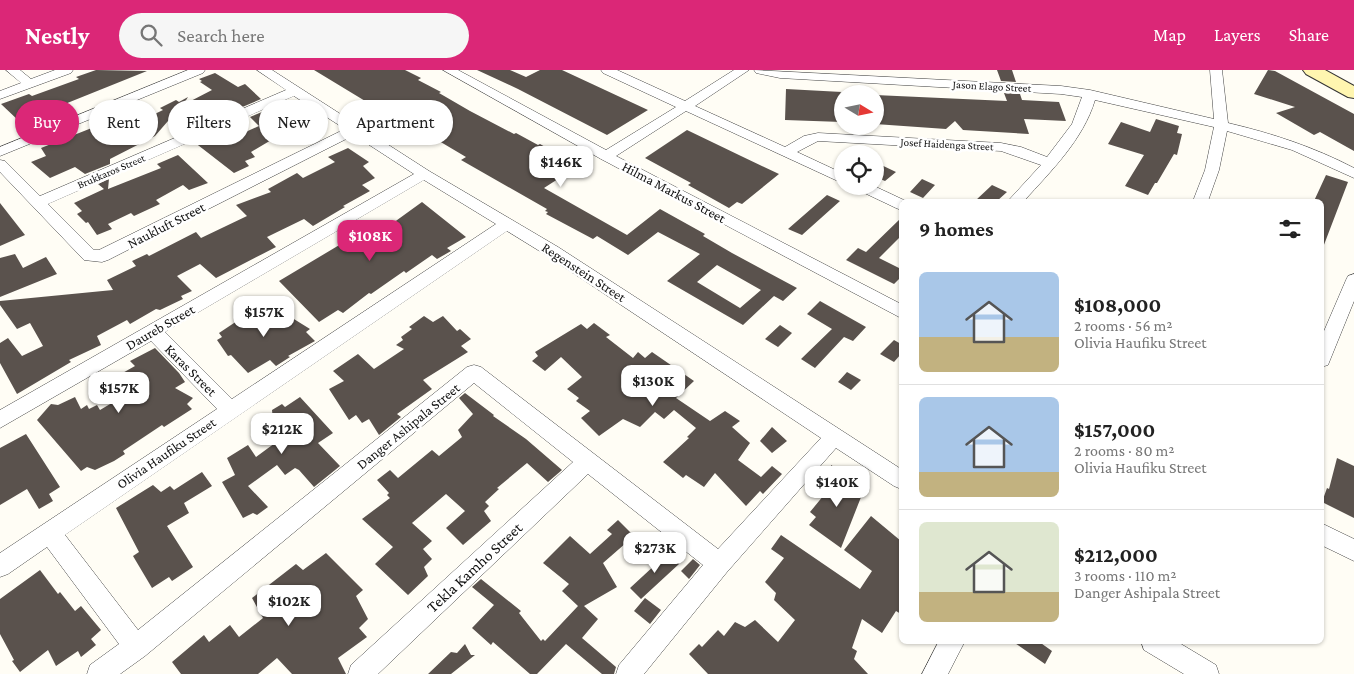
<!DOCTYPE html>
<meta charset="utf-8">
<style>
:root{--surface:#fff;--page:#f6f6f6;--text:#222;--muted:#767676;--line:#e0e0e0;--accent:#db2777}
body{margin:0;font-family:"Crimson Pro",serif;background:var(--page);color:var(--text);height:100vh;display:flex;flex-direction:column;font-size:19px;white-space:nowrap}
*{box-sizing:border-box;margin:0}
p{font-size:16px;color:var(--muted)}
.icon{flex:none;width:28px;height:28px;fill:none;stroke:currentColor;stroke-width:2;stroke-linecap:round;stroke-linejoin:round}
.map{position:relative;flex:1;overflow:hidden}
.side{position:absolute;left:899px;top:129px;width:425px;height:445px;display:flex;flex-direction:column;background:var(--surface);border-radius:8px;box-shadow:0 1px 4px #0004}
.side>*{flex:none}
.hud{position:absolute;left:15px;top:30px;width:475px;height:45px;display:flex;gap:10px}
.needle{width:32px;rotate:100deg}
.buttons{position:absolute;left:834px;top:15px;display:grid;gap:10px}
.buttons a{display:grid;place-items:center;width:50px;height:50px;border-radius:50%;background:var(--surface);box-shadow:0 1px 4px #0004;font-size:25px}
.price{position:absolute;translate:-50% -42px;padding:0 11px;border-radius:10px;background:#fff;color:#222;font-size:16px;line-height:32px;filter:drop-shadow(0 1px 2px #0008)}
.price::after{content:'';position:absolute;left:50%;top:30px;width:15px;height:11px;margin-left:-8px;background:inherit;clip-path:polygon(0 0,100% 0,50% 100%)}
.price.active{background:var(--accent);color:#fff}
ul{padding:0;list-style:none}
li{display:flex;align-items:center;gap:15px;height:125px;padding:0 20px}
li+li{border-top:1px solid var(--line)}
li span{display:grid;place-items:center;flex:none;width:140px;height:100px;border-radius:8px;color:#555}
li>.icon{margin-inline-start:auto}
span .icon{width:60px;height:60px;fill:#fffc;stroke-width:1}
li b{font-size:21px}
h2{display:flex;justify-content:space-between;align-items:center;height:60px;padding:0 20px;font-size:21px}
.pill{padding:0 18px;border-radius:22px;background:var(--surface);box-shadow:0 1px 4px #0004;font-size:18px;line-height:45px}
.pill.active{background:var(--accent);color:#fff}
header{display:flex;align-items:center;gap:30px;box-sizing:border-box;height:70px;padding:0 25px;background:var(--accent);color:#fff}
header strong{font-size:24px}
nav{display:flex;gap:28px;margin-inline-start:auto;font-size:18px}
.search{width:350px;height:45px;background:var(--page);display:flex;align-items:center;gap:12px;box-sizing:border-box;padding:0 18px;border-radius:28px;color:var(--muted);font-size:19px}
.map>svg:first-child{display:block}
</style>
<header>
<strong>Nestly</strong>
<div class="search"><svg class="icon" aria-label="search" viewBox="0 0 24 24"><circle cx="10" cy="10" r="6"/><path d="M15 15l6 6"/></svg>Search here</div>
<nav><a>Map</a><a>Layers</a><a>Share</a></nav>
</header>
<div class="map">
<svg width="1354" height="604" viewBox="0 0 1354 604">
<rect width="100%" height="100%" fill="#fffdf5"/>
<!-- building -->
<path fill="#5a524d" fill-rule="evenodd" d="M96 0 147 1 20 52 1 34 29 24 32 26 79 9 76 7Z
M314 0H405L421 8 418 10 441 22 439 23 470 41 514 64 516 63 538 75 540 74 578 96 544 118 627 165 660 139 705 164 703 166 732 183 797 218 783 231 774 226 743 255 667 211 700 184 658 162 628 185 597 166 593 169 546 144 548 142 545 141 547 139 461 90 466 87 412 55 408 57ZM717 195 761 220 740 238 697 212Z
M477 0H510L526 7 540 0H562L648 40 607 65 518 19Z
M997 0H1012L1016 12 1001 11Z
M1268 0 1275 1 1354 44V81L1320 62 1314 65 1276 43 1295 37 1254 24Z
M215 3 238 17 245 14 261 29 240 38 236 34 205 48 207 50 182 63 168 51 155 66 110 89V94L85 104 75 97 50 108 31 92 46 86 41 78 112 50 114 52 127 47 134 54 163 40 160 38 176 30 179 32 188 27 183 35 212 20 200 12 202 11 199 9Z
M786 19 842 22V52L785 50Z
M1004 23 1020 24 1022 30 1059 32 1066 51 1024 49 1029 64 963 60 955 51 946 59 875 54V25L1007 31Z
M272 38 275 41 277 40 308 62 286 72 278 66 251 82 255 87 245 91 249 96 234 103 194 72 208 66 219 74 259 56 250 47Z
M1156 49 1179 56 1177 63 1182 64 1177 85 1174 84 1157 113H1155L1148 125 1125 116 1144 85 1108 74 1121 52 1150 62Z
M687 60 741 86 779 104 742 134 737 132 729 138 688 115 691 113 645 88Z
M348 78 369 92 363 96 375 108 362 115 370 121 343 136 345 137 313 156 304 149 267 167 276 177 216 208 200 194 177 206 192 221 181 226 183 229 160 240 156 239 130 254 127 250 97 266 101 275 69 290 71 292 17 324 0 293V273L8 268 22 286 43 276 30 253 17 259 0 235V231L113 220 107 210 136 196 132 191 147 184 149 186 196 162 201 168 247 146 236 135 271 122 268 119 297 103 303 108 335 92 328 87Z
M178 85 208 113 189 120 183 115 156 130 160 134 134 146 131 143 108 154 112 159 97 165 88 152 86 153 77 144 82 141 74 133 104 119 98 114 109 109 108 119 161 98 157 94Z
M875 92 896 102 885 111 875 107Z
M1326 105 1348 112 1322 180 1321 131H1314Z
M922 109 935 115 923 128 910 122Z
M992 115 1007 122 997 131H975Z
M827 125 840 131 802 165 788 159Z
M422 132 466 167 447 178 451 181 437 189 432 185 406 203 404 201 371 224 369 223 343 243 338 240 319 252 279 211 341 174 342 171 350 168 355 171 389 150 393 153Z
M0 133 25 165 0 176Z
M901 148V166L879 188 901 199V207L894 214 846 190 858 178 866 182Z
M15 184 23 198 46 187 57 204 0 227V188Z
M820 231 866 257 853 271 844 267 815 298 801 289 832 259 807 244Z
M268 233 310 259 306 262 315 271 288 286 290 287 276 296 270 290 248 303 231 285 228 286 217 270 222 267 219 263 255 239Z
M424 246 433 252 443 246 457 261 460 259 471 269 461 276 468 282 423 310 432 319 397 344 401 347 379 365 369 349 362 353 356 345 349 350 329 319 344 311 333 301 358 284 374 299 404 279 396 275 403 270 401 267 412 259 409 257Z
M594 253 610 265 606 267 633 288 638 282 645 288 652 282 694 311 676 328 710 351 725 341 740 351 732 357 750 373 738 390 761 407 772 396 782 404 763 424 760 421 746 436 715 403 704 417 686 405 683 408 663 392 689 368 687 367 696 358 674 340 664 349 655 342 640 357 623 349 599 366 581 348 590 341 576 331 579 328 567 319 582 307 561 287 545 301 532 291 538 286 535 282 581 254 587 259Z
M780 255 792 263 778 277 765 269Z
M894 270 901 274V284L894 292 880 284Z
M155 278 179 303 185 312 175 318 193 328 187 334 192 339 164 357 162 355 123 381 125 384 114 391 95 400 87 397 81 401 37 350 51 334 58 335 75 327 81 339 87 335 89 339 97 335 100 340 132 321 119 305 135 296 130 291Z
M847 302 861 310 851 320 838 312Z
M465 323 494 345 493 346 526 369 562 400 548 412 527 393 497 418 499 419 485 432 489 436 484 441 491 451 463 475 446 458 465 441 446 424 412 453 432 471 423 479 432 489 424 497 428 506 408 525 375 494 393 477 362 449 390 428 387 425 389 423 377 410 390 400 398 408 432 380 439 386 462 367 458 360 473 344 459 328Z
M300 327 333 363 318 373 340 396 314 417 299 400 295 398 285 405 277 395 248 416 268 437 257 445 253 443 243 448 222 412 235 405 227 388 248 375 256 387 275 373 272 340 282 334 285 337Z
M772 357 787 371 772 383 760 371Z
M26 364 60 417 49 424 53 431 39 439 27 419 0 435V378Z
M1337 388 1354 396V448L1322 432 1327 418 1329 419Z
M831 395 865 417 841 478 809 455 816 447 810 442 833 414Z
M202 402 212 416 184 433 189 443 167 456 193 497 172 511 169 507 152 518 133 486 139 482 116 438 153 415 161 422 170 416 174 420Z
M871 446 901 471V544L896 541 882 563 862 549 852 578 857 581 854 589 868 604H708L689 584 699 574 702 577 718 560 724 566 735 552 745 557 755 550 778 572 795 550 774 530 776 523 765 512 784 488 771 479 781 465 860 519 872 501 844 480Z
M618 450 634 466 603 493 617 517 584 536 598 549 582 568 616 597 614 604H602L566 574 537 604H530L493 572 491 575 472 558 494 535 472 517 481 509 521 541 519 543 541 571 543 569 545 571 578 536 562 521 569 514 543 493 570 466 590 484 612 464 607 460Z
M662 478 679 494 641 529 630 518 656 494 652 488Z
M326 483 363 520 356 526 368 549 359 558 367 567 338 588 346 604H292L277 588 258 604H181L172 592 204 565 209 572 230 555 239 567 263 548 252 528 296 494 303 500Z
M693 489 700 495 689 509 681 501Z
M40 500 58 524 60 522 75 541 81 536 101 560 91 569 96 575 81 587 78 581 56 596 48 580 20 602 12 591 14 590 0 564V529Z
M645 528 661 540 650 554 634 541Z
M1012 571H1038L1052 581 1045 594Z
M465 574 471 585H475L451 604H428L451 582 457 583Z"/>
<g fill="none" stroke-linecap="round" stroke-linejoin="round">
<defs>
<path id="street" d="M6 0H20L31 9 55 0H73L71 3 0 29V21L21 13Z
M188 0H205L203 3 0 86V77Z
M257 0H272L429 101 558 177 901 399V419L894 416 836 378 727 502 644 604H616L619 595 703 495 588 404 378 604H348L351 595 573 392 474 313 145 586 120 604H87L90 595 119 574 47 477 8 504 0 507V483L217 339 151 271 0 358V340L414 104 354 65 108 190 102 192 84 190 0 102V90L5 91 40 126 286 20ZM294 26 345 59 99 180H94L48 134ZM424 110 496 154 232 329 165 262ZM507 161 546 185 821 368 718 479 481 297 474 295 467 297 138 560 65 465Z
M443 0H458L606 80 676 37 603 3 601 0H617L685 31 734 0H749L695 36 785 77 804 66 818 63 1001 73 1021 77 1047 87 1072 54 1082 27 1061 24 780 8 756 3 754 0 1061 16 1090 20 1214 49 1210 0H1222L1228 53C1271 63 1314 77 1354 98V108L1292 80 1227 61 1219 100 1208 131H1193L1205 100 1214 57 1095 30C1083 70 1051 101 1024 131H1008L1041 95 1001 81 818 71 797 82 842 103V113L686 41 616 86 901 234V248L601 89Z
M854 116H874L906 131H901V140L896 138 856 119Z
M1354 204V231L1330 290 1328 295 1321 297V268L1346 210 1348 206Z
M1321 453 1354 469V491L1321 475Z
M939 571H965L948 604H922Z
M1141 571H1176L1216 595 1219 604H1184L1144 580Z"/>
<path id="secondary" d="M1303 0H1325L1354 16V28L1348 27 1306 4Z"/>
</defs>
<!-- street casing -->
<use href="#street" stroke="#444" stroke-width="1"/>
<!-- secondary casing -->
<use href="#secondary" stroke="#333" stroke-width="2"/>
<!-- street -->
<use href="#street" fill="#fff" fill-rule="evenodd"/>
<!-- secondary -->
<use href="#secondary" fill="#fff6b0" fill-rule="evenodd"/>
</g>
<g text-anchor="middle" stroke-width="5" stroke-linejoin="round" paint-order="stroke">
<!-- far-street labels -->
<g font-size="11" fill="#111" stroke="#fff">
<text transform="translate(992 16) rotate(3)" y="4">Jason Elago Street</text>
<text transform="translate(947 74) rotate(3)" y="4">Josef Haidenga Street</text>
<text transform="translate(111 101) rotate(-23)" y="4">Brukkaros Street</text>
</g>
<!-- street labels -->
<g font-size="14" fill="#111" stroke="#fff">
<text transform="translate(674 122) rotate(28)" y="5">Hilma Markus Street</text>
<text transform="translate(166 155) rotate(-27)" y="5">Naukluft Street</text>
<text transform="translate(584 202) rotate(33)" y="5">Regenstein Street</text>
<text transform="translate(160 257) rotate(-30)" y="5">Daureb Street</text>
<text transform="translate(191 300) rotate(45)" y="5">Karas Street</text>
<text transform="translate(408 356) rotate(-39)" y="5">Danger Ashipala Street</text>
<text transform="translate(166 383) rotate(-34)" y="5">Olivia Haufiku Street</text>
</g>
<!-- near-street labels -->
<g font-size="16" fill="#111" stroke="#fff">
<text transform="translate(474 497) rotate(-43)" y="6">Tekla Kamho Street</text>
</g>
</g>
</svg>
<div class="buttons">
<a><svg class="needle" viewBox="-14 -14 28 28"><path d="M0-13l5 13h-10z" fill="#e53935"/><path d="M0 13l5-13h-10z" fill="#767676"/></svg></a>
<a><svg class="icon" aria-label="locate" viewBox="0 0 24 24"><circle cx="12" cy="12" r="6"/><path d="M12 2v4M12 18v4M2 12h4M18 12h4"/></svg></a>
</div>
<b class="price" style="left:561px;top:118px">$146K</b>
<b class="price active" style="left:370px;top:192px">$108K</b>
<b class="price" style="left:264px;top:268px">$157K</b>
<b class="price" style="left:653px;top:337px">$130K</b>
<b class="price" style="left:119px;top:344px">$157K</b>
<b class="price" style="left:282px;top:385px">$212K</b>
<b class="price" style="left:837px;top:438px">$140K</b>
<b class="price" style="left:655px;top:504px">$273K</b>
<b class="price" style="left:289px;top:557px">$102K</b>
<div class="hud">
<a class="pill active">Buy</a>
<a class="pill">Rent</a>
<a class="pill">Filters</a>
<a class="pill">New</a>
<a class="pill">Apartment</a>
</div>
<section class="side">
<h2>9 homes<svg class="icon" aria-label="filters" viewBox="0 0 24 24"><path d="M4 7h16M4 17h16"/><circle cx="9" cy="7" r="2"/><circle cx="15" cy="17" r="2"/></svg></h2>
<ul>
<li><span style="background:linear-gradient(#a9c7e8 65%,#c2b280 0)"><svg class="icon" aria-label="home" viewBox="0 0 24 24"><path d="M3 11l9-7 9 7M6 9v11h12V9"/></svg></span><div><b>$108,000</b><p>2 rooms · 56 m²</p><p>Olivia Haufiku Street</p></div></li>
<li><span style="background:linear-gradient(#a9c7e8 75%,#c2b280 0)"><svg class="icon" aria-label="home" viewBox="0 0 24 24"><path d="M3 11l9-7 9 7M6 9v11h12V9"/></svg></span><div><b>$157,000</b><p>2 rooms · 80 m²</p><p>Olivia Haufiku Street</p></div></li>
<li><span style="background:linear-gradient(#dfe7d0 70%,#c2b280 0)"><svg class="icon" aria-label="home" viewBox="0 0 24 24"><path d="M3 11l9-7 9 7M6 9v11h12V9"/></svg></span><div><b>$212,000</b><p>3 rooms · 110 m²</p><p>Danger Ashipala Street</p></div></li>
</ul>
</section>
</div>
